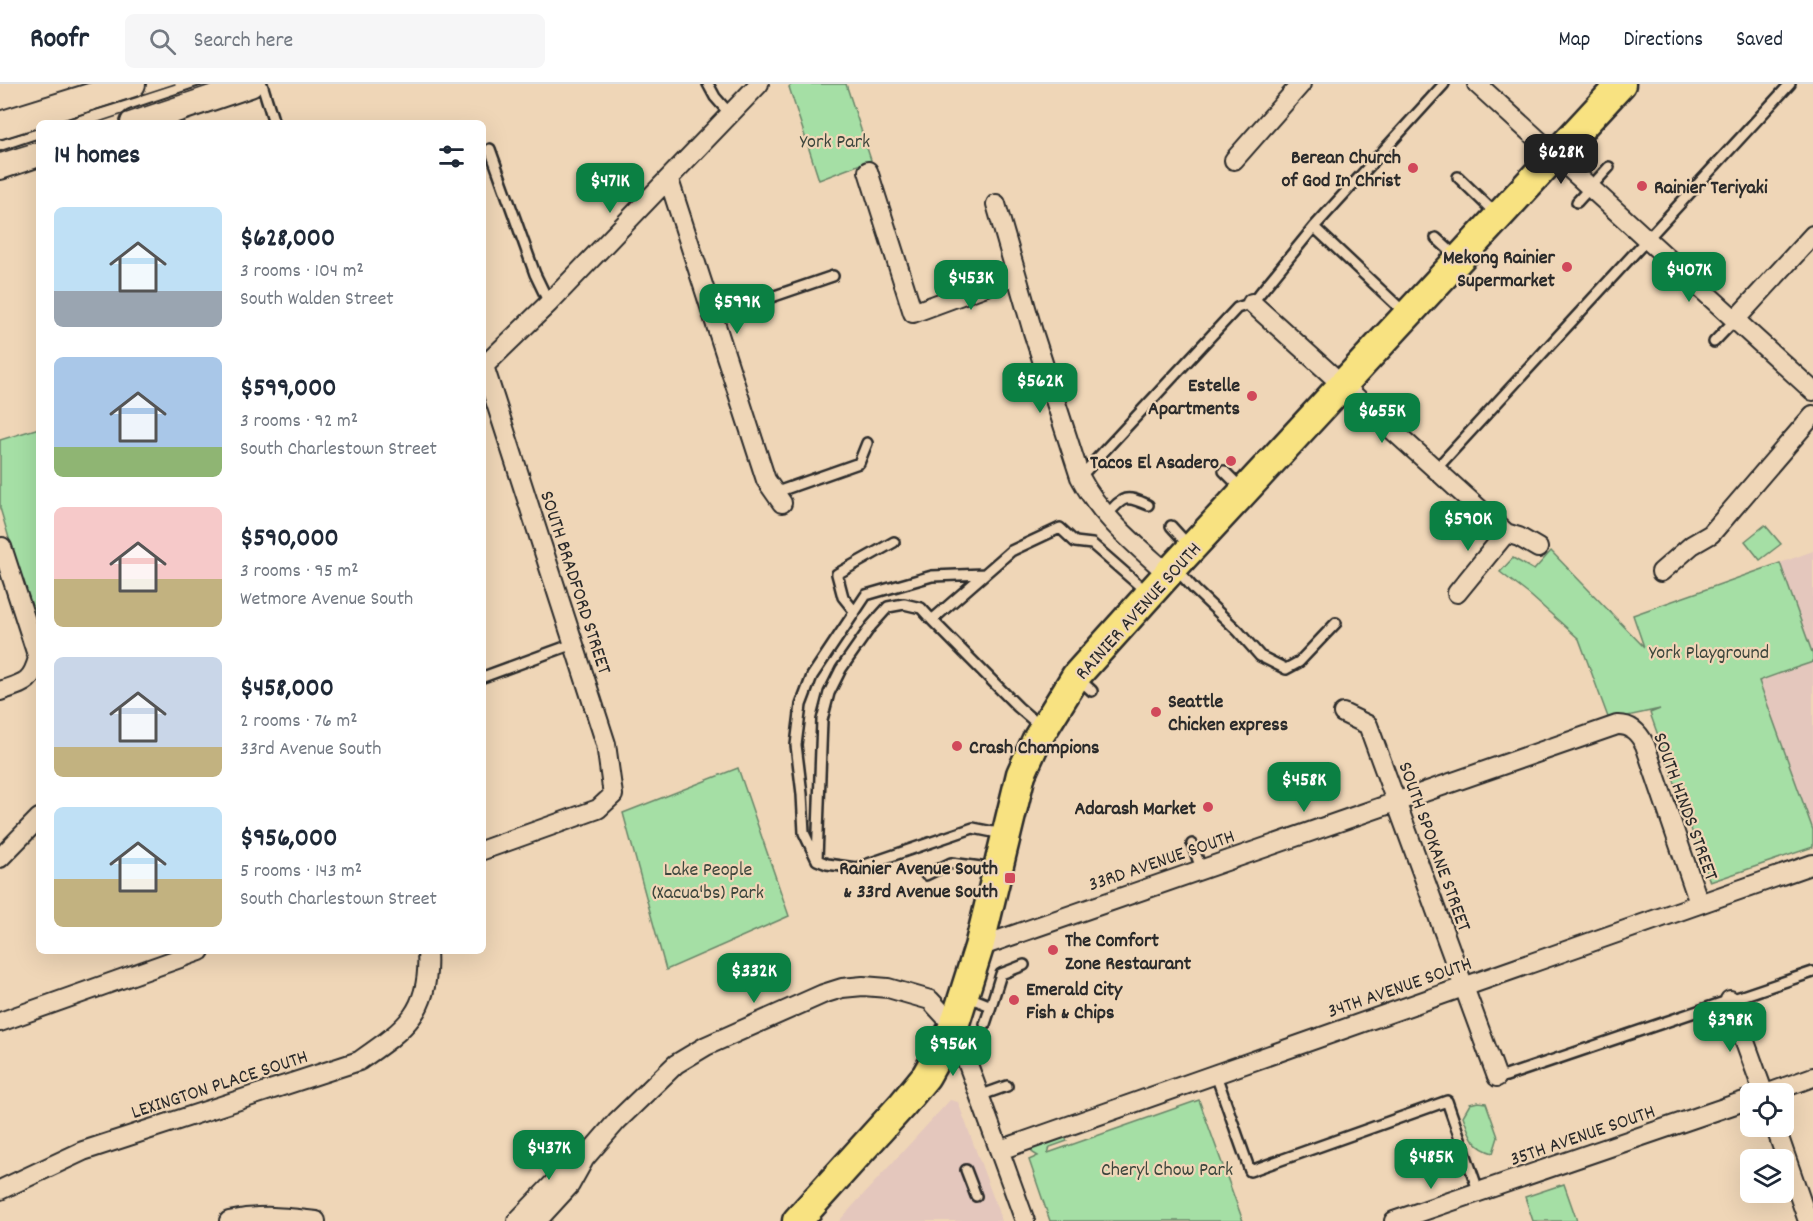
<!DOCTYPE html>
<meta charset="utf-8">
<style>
:root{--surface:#fff;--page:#f6f6f7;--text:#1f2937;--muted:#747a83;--line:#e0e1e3;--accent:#0b8043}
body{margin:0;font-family:Dekko,sans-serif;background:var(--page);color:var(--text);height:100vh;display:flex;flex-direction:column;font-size:22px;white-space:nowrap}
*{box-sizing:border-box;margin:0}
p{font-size:20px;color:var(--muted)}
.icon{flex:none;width:33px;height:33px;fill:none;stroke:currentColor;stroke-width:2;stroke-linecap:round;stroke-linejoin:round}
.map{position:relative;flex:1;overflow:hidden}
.panel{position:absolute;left:36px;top:36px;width:450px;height:834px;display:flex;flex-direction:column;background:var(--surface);border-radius:9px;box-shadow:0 6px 24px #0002}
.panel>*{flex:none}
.buttons{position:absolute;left:1740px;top:999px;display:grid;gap:12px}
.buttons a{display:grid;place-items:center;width:54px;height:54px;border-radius:9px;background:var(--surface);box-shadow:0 6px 24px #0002;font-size:30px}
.price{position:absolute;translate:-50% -51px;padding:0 14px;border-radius:12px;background:var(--accent);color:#fff;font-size:20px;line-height:39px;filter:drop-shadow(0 2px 3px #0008)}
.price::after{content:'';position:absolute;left:50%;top:36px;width:18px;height:14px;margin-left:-9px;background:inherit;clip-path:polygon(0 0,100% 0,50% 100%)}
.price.active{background:#222;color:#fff}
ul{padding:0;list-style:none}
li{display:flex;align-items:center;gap:18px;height:150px;padding:0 18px}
li span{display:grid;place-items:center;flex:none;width:168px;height:120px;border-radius:9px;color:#555}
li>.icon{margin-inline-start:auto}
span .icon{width:72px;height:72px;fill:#fffc;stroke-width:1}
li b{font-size:26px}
h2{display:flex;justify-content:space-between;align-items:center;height:72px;padding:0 18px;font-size:26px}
header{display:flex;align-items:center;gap:36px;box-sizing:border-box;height:84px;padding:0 30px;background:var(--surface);border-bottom:2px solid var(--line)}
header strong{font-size:28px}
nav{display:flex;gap:33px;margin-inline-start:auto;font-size:21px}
.search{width:420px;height:54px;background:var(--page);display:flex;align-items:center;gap:15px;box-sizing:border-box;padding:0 21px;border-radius:9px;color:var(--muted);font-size:22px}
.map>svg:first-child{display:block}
</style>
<header>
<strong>Roofr</strong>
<div class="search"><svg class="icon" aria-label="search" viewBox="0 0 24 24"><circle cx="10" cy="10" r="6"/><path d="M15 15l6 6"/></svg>Search here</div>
<nav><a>Map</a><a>Directions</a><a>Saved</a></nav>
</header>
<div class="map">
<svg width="1813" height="1137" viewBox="0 0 1813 1137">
<rect width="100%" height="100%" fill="#efd6b7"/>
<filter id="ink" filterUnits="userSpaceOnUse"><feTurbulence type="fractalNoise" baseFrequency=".0167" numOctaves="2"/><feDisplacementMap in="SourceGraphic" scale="12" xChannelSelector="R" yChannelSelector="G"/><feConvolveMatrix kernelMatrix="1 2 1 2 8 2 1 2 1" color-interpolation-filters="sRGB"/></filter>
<g filter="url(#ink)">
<!-- built -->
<path fill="#e4c7bd" d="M1813 467V571L1780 479Z
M1813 578V746L1759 597Z
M950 1016 958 1018 1002 1137H839Z"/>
<!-- green -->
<path fill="#a5dfa5" stroke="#688568" stroke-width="1.5" d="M792 0H846L871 76 819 96 789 3Z
M39 344V555L0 424V356Z
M1765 441 1781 460 1760 476 1745 457Z
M1551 467 1644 563 1633 531 1780 479 1813 571V578C1795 584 1777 590 1759 597L1813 746V763L1710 798 1650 629 1660 625 1609 636 1579 555 1531 512 1500 488 1513 474 1534 486Z
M738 684 789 832 666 886 623 729Z
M1199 1016 1243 1137H1050L1029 1076 1038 1072 1033 1069 1031 1065 1065 1053 1067 1057 1050 1063 1048 1069Z
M1478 1018 1486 1019 1498 1053 1493 1069C1472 1063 1470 1051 1463 1032L1470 1020Z
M1564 1100 1577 1137H1533L1525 1113Z"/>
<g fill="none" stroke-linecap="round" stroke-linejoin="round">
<defs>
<path id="service" d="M262 0 274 39
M708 0 715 13 729 29
M490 65 535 190 549 219
M1458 93 1497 131
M1577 118 1609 83
M1314 143 1404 228
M1436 154 1458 174
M713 233 833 192
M1714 258 1735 236
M1436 385 1790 0
M1224 387 1243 406
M1080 393 1237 224 1252 219 1314 143 1444 0
M774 409 859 379 867 359
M1106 432C1123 413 1124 410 1148 421
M1171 442 1190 463
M1176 485 1195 506 1238 547 1260 572 1286 585 1299 578 1336 539
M855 528 843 513 837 490 894 458
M932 536 921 524 904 520 888 523 871 542 841 585 829 609 822 636 817 776 827 780 856 784 973 744 1003 750
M483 593 573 560
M1078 594 1092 607
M1040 642 1018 623 932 536 1011 467 1060 444 1075 458 1092 460 1148 509
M1192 760 1201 784
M816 774 804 749 802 710 796 661 801 621 812 592 866 511 932 492 984 490
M926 791 951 779 996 785
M966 912 991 922 985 940
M991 922 1001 890 1024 881
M1216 991 1250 1087 1447 1017 1479 1109
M1497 993 1506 992 1813 888
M979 1012 1007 1002
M966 1086 976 1112"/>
<path id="minor" d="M1477 0 1813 307
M1234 76 1301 0
M868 87 913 229 1016 191
M669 96 766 396 782 419
M996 120 1033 248 1080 393C1101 433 1135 460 1168 490
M1252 219 1506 449 1519 453 1538 464
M1735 236 1813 151
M483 283 549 219 759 0
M1661 488 1692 461 1711 450 1813 331
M1457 509 1506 449
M0 607C23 599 31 600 38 574L2 463
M1343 629 1368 641 1497 993
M483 766 598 725 613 711 606 660 484 282
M0 774 39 734
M979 863 1617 641C1631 640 1639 649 1645 661L1699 819
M1730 916 1764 1010
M0 938 200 867
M1766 1010 1813 993
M1775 1042 1808 1137
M1000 1066 1813 780
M0 1106 83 1067 359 977C405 945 431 928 427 867
M229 1137C261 1130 285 1133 316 1137
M517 1137 566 1086 581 1076
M537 1137 570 1101 585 1074 617 1037 676 980 706 962 823 910 842 904 863 902 888 904 930 916 954 942 1025 1137
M1394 1137 1750 1015"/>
<path id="secondary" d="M134 39 250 0
M0 41 132 0
M0 82 39 69"/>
<path id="primary" d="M797 1137 903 1020 926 992 954 942 979 863 1021 690 1036 657 1076 592 1174 483 1621 0"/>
</defs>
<!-- service casing -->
<use href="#service" stroke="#2b2b2b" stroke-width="14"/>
<!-- minor casing -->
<use href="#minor" stroke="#2b2b2b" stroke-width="22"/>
<!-- secondary casing -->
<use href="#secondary" stroke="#2b2b2b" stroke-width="30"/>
<!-- primary casing -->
<use href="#primary" stroke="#2b2b2b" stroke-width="33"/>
<!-- service -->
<use href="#service" stroke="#efd6b7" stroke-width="9"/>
<!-- minor -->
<use href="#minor" stroke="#efd6b7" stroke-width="18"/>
<!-- secondary -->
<use href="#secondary" stroke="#efd6b7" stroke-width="26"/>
<!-- primary -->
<use href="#primary" stroke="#f8e281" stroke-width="28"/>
<!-- tram -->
<path stroke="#2b2b2b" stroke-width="1.5" d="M55 39 175 0
M96 39 213 0
M0 56 39 44
M0 69 39 57"/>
</g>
</g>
<!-- markers -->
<g fill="#d1495b" stroke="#efd6b7" stroke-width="2">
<circle cx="1413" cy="84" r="6"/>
<circle cx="1642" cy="102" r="6"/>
<circle cx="1567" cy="183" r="6"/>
<circle cx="1252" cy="312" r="6"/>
<circle cx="1231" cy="377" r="6"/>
<circle cx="1156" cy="628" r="6"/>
<circle cx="957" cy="662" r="6"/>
<circle cx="1208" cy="723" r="6"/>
<rect x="1004" y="788" width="12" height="12" rx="3"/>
<circle cx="1053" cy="866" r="6"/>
<circle cx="1014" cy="916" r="6"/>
</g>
<g text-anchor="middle" stroke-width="4.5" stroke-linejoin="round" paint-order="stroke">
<!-- park labels -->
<g font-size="20" fill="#3d463d" stroke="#efd6b7">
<text x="835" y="63">York Park</text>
<text x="1709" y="574">York Playground</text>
<text x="708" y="791">Lake People<tspan x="708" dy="23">(Xacua'bs) Park</tspan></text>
<text x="1167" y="1091">Cheryl Chow Park</text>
</g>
<!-- poi labels -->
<g font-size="20" font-weight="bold" fill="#2b2b2b" stroke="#efd6b7" text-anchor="end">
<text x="1401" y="79">Berean Church<tspan x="1401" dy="23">of God In Christ</tspan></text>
<text x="1654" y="109" text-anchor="start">Rainier Teriyaki</text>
<text x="1555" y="179">Mekong Rainier<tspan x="1555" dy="23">Supermarket</tspan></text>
<text x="1240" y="307">Estelle<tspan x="1240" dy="23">Apartments</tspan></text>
<text x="1219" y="384">Tacos El Asadero</text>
<text x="1168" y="623" text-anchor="start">Seattle<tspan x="1168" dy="23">Chicken express</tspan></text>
<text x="969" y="669" text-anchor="start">Crash Champions</text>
<text x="1196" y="730">Adarash Market</text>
<text x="998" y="790">Rainier Avenue South<tspan x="998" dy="23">&amp; 33rd Avenue South</tspan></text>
<text x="1065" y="862" text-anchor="start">The Comfort<tspan x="1065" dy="23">Zone Restaurant</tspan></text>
<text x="1026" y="911" text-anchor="start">Emerald City<tspan x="1026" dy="23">Fish &amp; Chips</tspan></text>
</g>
<!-- street labels -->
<g font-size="20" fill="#2b2b2b" stroke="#efd6b7">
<text transform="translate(577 498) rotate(72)" y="7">SOUTH BRADFORD STREET</text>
<text transform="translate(1137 526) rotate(-48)" y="7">RAINIER AVENUE SOUTH</text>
<text transform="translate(1687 722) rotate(70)" y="7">SOUTH HINDS STREET</text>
<text transform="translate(1436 762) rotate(70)" y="7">SOUTH SPOKANE STREET</text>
<text transform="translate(1161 775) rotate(-19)" y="7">33RD AVENUE SOUTH</text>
<text transform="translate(1399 902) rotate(-19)" y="7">34TH AVENUE SOUTH</text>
<text transform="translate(219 999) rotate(-18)" y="7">LEXINGTON PLACE SOUTH</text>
<text transform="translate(1582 1050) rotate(-19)" y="7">35TH AVENUE SOUTH</text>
</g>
</g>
</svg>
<div class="buttons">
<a><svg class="icon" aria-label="locate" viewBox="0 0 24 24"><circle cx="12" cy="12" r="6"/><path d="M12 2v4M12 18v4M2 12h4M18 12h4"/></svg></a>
<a><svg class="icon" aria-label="layers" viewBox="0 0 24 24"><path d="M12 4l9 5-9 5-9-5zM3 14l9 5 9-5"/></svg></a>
</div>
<b class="price active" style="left:1561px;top:101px">$628K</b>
<b class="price" style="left:610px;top:130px">$471K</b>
<b class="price" style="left:1689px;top:219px">$407K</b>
<b class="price" style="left:971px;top:227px">$453K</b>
<b class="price" style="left:737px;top:251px">$599K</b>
<b class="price" style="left:1040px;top:330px">$562K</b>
<b class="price" style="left:1382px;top:360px">$655K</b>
<b class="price" style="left:1468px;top:468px">$590K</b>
<b class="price" style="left:1304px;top:729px">$458K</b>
<b class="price" style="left:754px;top:920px">$332K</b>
<b class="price" style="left:1730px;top:969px">$398K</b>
<b class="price" style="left:953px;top:993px">$956K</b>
<b class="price" style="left:549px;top:1097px">$437K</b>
<b class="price" style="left:1431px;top:1106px">$485K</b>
<section class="panel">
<h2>14 homes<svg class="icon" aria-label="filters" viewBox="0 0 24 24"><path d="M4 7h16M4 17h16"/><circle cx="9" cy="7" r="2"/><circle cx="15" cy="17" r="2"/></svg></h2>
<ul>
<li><span style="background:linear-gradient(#bfe0f5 70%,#9aa5b1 0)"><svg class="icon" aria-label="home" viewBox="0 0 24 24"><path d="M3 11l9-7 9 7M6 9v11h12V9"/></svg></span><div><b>$628,000</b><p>3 rooms · 104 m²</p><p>South Walden Street</p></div></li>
<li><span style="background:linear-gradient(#a9c7e8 75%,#8fb573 0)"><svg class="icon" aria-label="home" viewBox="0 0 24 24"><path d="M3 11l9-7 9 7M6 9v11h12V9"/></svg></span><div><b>$599,000</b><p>3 rooms · 92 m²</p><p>South Charlestown Street</p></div></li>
<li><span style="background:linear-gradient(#f6c9c9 60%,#c2b280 0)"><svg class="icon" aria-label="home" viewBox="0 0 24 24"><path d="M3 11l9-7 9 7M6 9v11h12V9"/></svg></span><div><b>$590,000</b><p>3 rooms · 95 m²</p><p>Wetmore Avenue South</p></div></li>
<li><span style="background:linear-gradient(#c9d6e8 75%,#c2b280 0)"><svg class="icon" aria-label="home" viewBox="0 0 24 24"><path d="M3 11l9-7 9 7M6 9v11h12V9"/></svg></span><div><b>$458,000</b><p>2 rooms · 76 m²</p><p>33rd Avenue South</p></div></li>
<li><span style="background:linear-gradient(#bfe0f5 60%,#c2b280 0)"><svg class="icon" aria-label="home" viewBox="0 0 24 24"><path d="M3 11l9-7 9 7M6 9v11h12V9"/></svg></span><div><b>$956,000</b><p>5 rooms · 143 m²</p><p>South Charlestown Street</p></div></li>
</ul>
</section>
</div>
